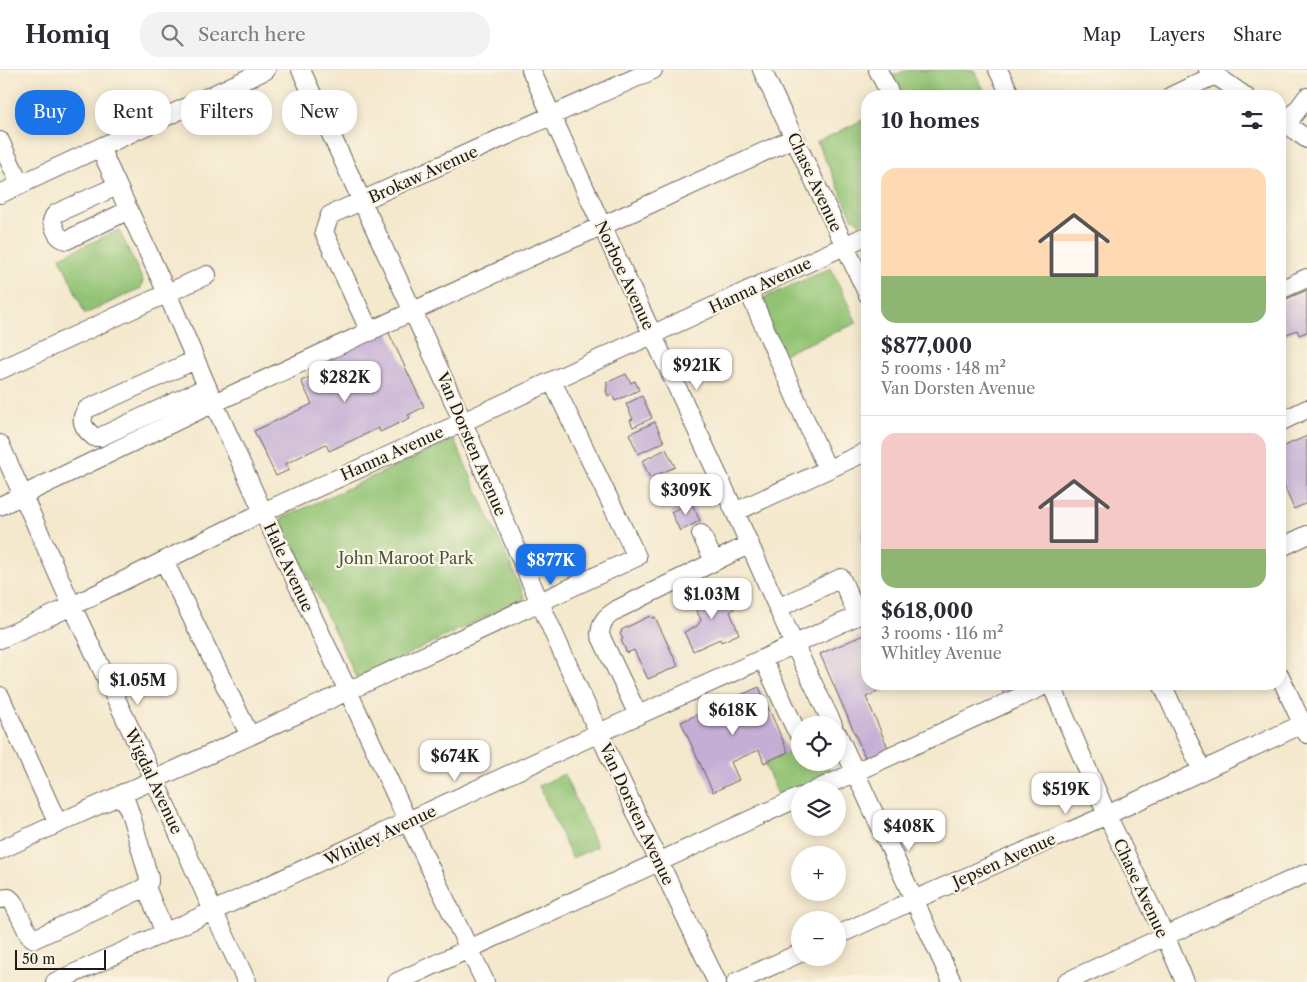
<!DOCTYPE html>
<meta charset="utf-8">
<style>
:root{--surface:#fff;--page:#f2f2f3;--text:#2b2b33;--muted:#7c7c81;--line:#e1e1e2;--accent:#1a73e8}
body{margin:0;font-family:"Libre Caslon Text",serif;background:var(--page);color:var(--text);height:100vh;display:flex;flex-direction:column;font-size:19px;white-space:nowrap}
*{box-sizing:border-box;margin:0}
p{font-size:16px;color:var(--muted)}
.icon{flex:none;width:28px;height:28px;fill:none;stroke:currentColor;stroke-width:2;stroke-linecap:round;stroke-linejoin:round}
.map{position:relative;flex:1;overflow:hidden}
.details{position:absolute;left:861px;top:20px;width:425px;height:600px;display:flex;flex-direction:column;background:var(--surface);border-radius:20px;box-shadow:0 2px 12px #0003}
.details>*{flex:none}
.banner{position:absolute;left:15px;top:20px;width:475px;height:45px;display:flex;gap:10px}
.controls{position:absolute;left:791px;top:646px;display:grid;gap:10px}
.controls a{display:grid;place-items:center;width:55px;height:55px;border-radius:50%;background:var(--surface);box-shadow:0 2px 12px #0003;font-size:25px}
.scale{position:absolute;left:15px;bottom:12px;width:91px;box-sizing:border-box;padding-left:5px;border:2px solid #1c1c1c;border-top:0;font-size:14px;line-height:18px;white-space:nowrap;color:#1c1c1c;-webkit-text-stroke:4px #fcf5e5;paint-order:stroke}
.price{position:absolute;translate:-50% -42px;padding:0 11px;border-radius:10px;background:#fff;color:#222;font-size:16px;line-height:32px;filter:drop-shadow(0 1px 2px #0008)}
.price::after{content:'';position:absolute;left:50%;top:30px;width:15px;height:11px;margin-left:-8px;background:inherit;clip-path:polygon(0 0,100% 0,50% 100%)}
.price.on{background:var(--accent);color:#fff}
ul{padding:0;list-style:none}
li{display:grid;align-content:center;gap:10px;height:265px;padding:0 20px}
li+li{border-top:1px solid var(--line)}
li span{display:grid;place-items:center;height:155px;border-radius:15px;color:#555}
li>.icon{margin-inline-start:auto}
span .icon{width:90px;height:90px;fill:#fffc;stroke-width:1}
li b{font-size:21px}
h2{display:flex;justify-content:space-between;align-items:center;height:60px;padding:0 20px;font-size:21px}
.chip{padding:0 18px;border-radius:20px;background:var(--surface);box-shadow:0 2px 12px #0003;font-size:18px;line-height:45px}
.chip.on{background:var(--accent);color:#fff}
header{display:flex;align-items:center;gap:30px;box-sizing:border-box;height:70px;padding:0 25px;background:var(--surface);border-bottom:1px solid var(--line)}
header strong{font-size:24px}
nav{display:flex;gap:28px;margin-inline-start:auto;font-size:18px}
.search{width:350px;height:45px;background:var(--page);display:flex;align-items:center;gap:12px;box-sizing:border-box;padding:0 18px;border-radius:20px;color:var(--muted);font-size:19px}
.map>svg:first-child{display:block}
</style>
<header>
<strong>Homiq</strong>
<div class="search"><svg class="icon" aria-label="search" viewBox="0 0 24 24"><circle cx="10" cy="10" r="6"/><path d="M15 15l6 6"/></svg>Search here</div>
<nav><a>Map</a><a>Layers</a><a>Share</a></nav>
</header>
<div class="map">
<svg width="1307" height="912" viewBox="0 0 1307 912">
<rect width="100%" height="100%" fill="#fcf5e5"/>
<filter id="ink" filterUnits="userSpaceOnUse"><feTurbulence type="fractalNoise" baseFrequency=".02" numOctaves="2"/><feDisplacementMap in="SourceGraphic" scale="10" xChannelSelector="R" yChannelSelector="G"/><feConvolveMatrix kernelMatrix="1 2 1 2 8 2 1 2 1" color-interpolation-filters="sRGB"/></filter>
<filter id="wash" filterUnits="userSpaceOnUse"><feTurbulence type="fractalNoise" baseFrequency=".0096" numOctaves="4" result="noise"/><feDisplacementMap in="SourceGraphic" scale="20" xChannelSelector="R" yChannelSelector="G"/><feGaussianBlur stdDeviation="1.12" result="paint"/><feColorMatrix in="noise" values="0 0 0 0 0 0 0 0 0 0 0 0 0 0 0 0 0 1.4 0 .05"/><feComposite in="paint" operator="in"/></filter>
<g filter="url(#wash)">
<rect width="100%" height="100%" fill="#f4e8cd"/>
<!-- green -->
<path fill="#92c373" stroke="#577048" d="M906 0H974L987 26H897L889 8Z
M867 48V150L859 154 856 148 853 149 817 72Z
M119 160 143 211 141 218 85 244 60 187Z
M831 198 857 253 783 284 759 230Z
M454 369 525 528 357 609 281 449Z
M800 677V692L826 693 832 705 780 729 764 693Z
M564 704 597 777 572 788 539 716Z"/>
<g id="blocks">
<!-- building -->
<path fill="#c5aed6" d="M1307 220V262L1299 265 1297 260 1280 267V232Z
M388 261 424 337 408 345 410 348 380 362 379 358 329 381 326 374 285 394 289 400 276 406 254 361 312 334 301 311 312 306 311 303 333 293 331 288Z
M626 304 631 313 635 311 639 320 615 331 612 324 608 326 606 320H607L606 317 608 316 606 313Z
M642 326 652 348 633 357 630 350 633 349 626 334Z
M655 352 664 372 638 384 629 364Z
M1307 366V433L1294 439 1284 416 1280 418V378Z
M666 379 675 397 650 408 642 391Z
M680 407 687 423 667 432 660 417Z
M691 432 700 451 680 461 671 442Z
M868 462V480L860 465Z
M717 517 721 525 726 522 734 539 730 542 739 564 721 572 720 569 693 581 684 562 697 556 701 550 694 536 696 535 693 528Z
M650 546 652 548 655 547 678 596 648 609 634 580 627 583 621 570 623 569 620 563 622 562 621 560Z
M868 563V614H896L866 627 889 680 866 689 820 584Z
M999 614H1020L1022 617 1004 625Z
M759 617 788 682 764 693 759 680 731 692 739 710 713 722 681 652Z"/>
</g>
</g>
<g filter="url(#ink)">
<use href="#blocks" fill-opacity="0" stroke="#68635a" stroke-width="1"/>
<g fill="none" stroke-linecap="round" stroke-linejoin="round">
<defs>
<path id="minor" d="M301 0C355 116 409 231 461 348 488 409 513 472 540 533 597 661 656 787 717 912
M531 0 602 156 735 442 794 574 833 655
M762 0 868 225
M878 0 891 26
M998 0 1011 26
M1208 0 1245 26
M1171 26 1215 5
M1280 50 1307 69
M1286 55 1307 27
M0 71 20 114
M100 78 167 223 214 333 263 442 348 621 408 752 485 912
M117 116 57 143 54 146 52 151C55 159 57 169 67 170L129 140
M0 124 266 0
M748 220 827 399
M1280 220 1307 208
M370 262 324 162 330 145 653 0
M195 290 87 339C78 351 84 359 94 367H100L207 317
M0 300 207 205
M1280 352 1307 339
M0 374 72 536 154 709 213 841 247 912
M0 436 214 333 528 188 602 156 794 68
M735 442 868 381
M701 464 714 491
M1280 478 1307 465
M164 491 250 666
M778 538 841 508 858 546
M0 569 72 536 263 442 463 352 868 165
M763 589 795 658 800 665
M1280 606 1307 664
M1051 614 1107 745 1165 866 1185 912
M1162 614 1202 701
M0 626 58 754
M638 645 600 565C601 550 606 547 618 539L750 474
M838 665 952 912
M816 720 1048 614
M0 780 348 621 637 487 552 311
M146 817 165 863
M0 829 9 828 13 832 29 865 34 869 144 818 149 812V808L132 749 123 723
M838 865 914 830 1107 745 1307 652
M55 912 213 841 599 663 868 541
M397 912 800 727
M736 912 800 883
M1066 912 1165 866 1307 803"/>
</defs>
<!-- minor casing -->
<use href="#minor" stroke="#68635a" stroke-width="20"/>
<!-- minor -->
<use href="#minor" stroke="#fff" stroke-width="18"/>
</g>
</g>
<g text-anchor="middle" stroke-width="4.5" stroke-linejoin="round" paint-order="stroke">
<!-- street labels -->
<g font-size="16" fill="#1c1c1c" stroke="#fcf5e5">
<text transform="translate(423 104) rotate(-24)" y="6">Brokaw Avenue</text>
<text transform="translate(815 112) rotate(65)" y="6">Chase Avenue</text>
<text transform="translate(625 205) rotate(65)" y="6">Norboe Avenue</text>
<text transform="translate(760 215) rotate(-25)" y="6">Hanna Avenue</text>
<text transform="translate(472 374) rotate(67)" y="6">Van Dorsten Avenue</text>
<text transform="translate(392 383) rotate(-24)" y="6">Hanna Avenue</text>
<text transform="translate(289 497) rotate(65)" y="6">Hale Avenue</text>
<text transform="translate(154 711) rotate(65)" y="6">Wigdal Avenue</text>
<text transform="translate(637 744) rotate(65)" y="6">Van Dorsten Avenue</text>
<text transform="translate(380 765) rotate(-25)" y="6">Whitley Avenue</text>
<text transform="translate(1004 790) rotate(-24)" y="6">Jepsen Avenue</text>
<text transform="translate(1141 818) rotate(65)" y="6">Chase Avenue</text>
</g>
<!-- park labels -->
<g font-size="16" fill="#45563a" stroke="#fcf5e5">
<text x="406" y="494">John Maroot Park</text>
</g>
</g>
</svg>
<div class="controls">
<a><svg class="icon" aria-label="locate" viewBox="0 0 24 24"><circle cx="12" cy="12" r="6"/><path d="M12 2v4M12 18v4M2 12h4M18 12h4"/></svg></a>
<a><svg class="icon" aria-label="layers" viewBox="0 0 24 24"><path d="M12 4l9 5-9 5-9-5zM3 14l9 5 9-5"/></svg></a>
<a>+</a>
<a>−</a>
</div>
<div class="scale">50 m</div>
<b class="price" style="left:697px;top:321px">$921K</b>
<b class="price" style="left:345px;top:333px">$282K</b>
<b class="price" style="left:686px;top:446px">$309K</b>
<b class="price on" style="left:551px;top:516px">$877K</b>
<b class="price" style="left:712px;top:550px">$1.03M</b>
<b class="price" style="left:138px;top:636px">$1.05M</b>
<b class="price" style="left:733px;top:666px">$618K</b>
<b class="price" style="left:455px;top:712px">$674K</b>
<b class="price" style="left:1066px;top:745px">$519K</b>
<b class="price" style="left:909px;top:782px">$408K</b>
<div class="banner">
<a class="chip on">Buy</a>
<a class="chip">Rent</a>
<a class="chip">Filters</a>
<a class="chip">New</a>
</div>
<section class="details">
<h2>10 homes<svg class="icon" aria-label="filters" viewBox="0 0 24 24"><path d="M4 7h16M4 17h16"/><circle cx="9" cy="7" r="2"/><circle cx="15" cy="17" r="2"/></svg></h2>
<ul>
<li><span style="background:linear-gradient(#ffd9b3 70%,#8fb573 0)"><svg class="icon" aria-label="home" viewBox="0 0 24 24"><path d="M3 11l9-7 9 7M6 9v11h12V9"/></svg></span><div><b>$877,000</b><p>5 rooms · 148 m²</p><p>Van Dorsten Avenue</p></div></li>
<li><span style="background:linear-gradient(#f6c9c9 75%,#8fb573 0)"><svg class="icon" aria-label="home" viewBox="0 0 24 24"><path d="M3 11l9-7 9 7M6 9v11h12V9"/></svg></span><div><b>$618,000</b><p>3 rooms · 116 m²</p><p>Whitley Avenue</p></div></li>
</ul>
</section>
</div>
